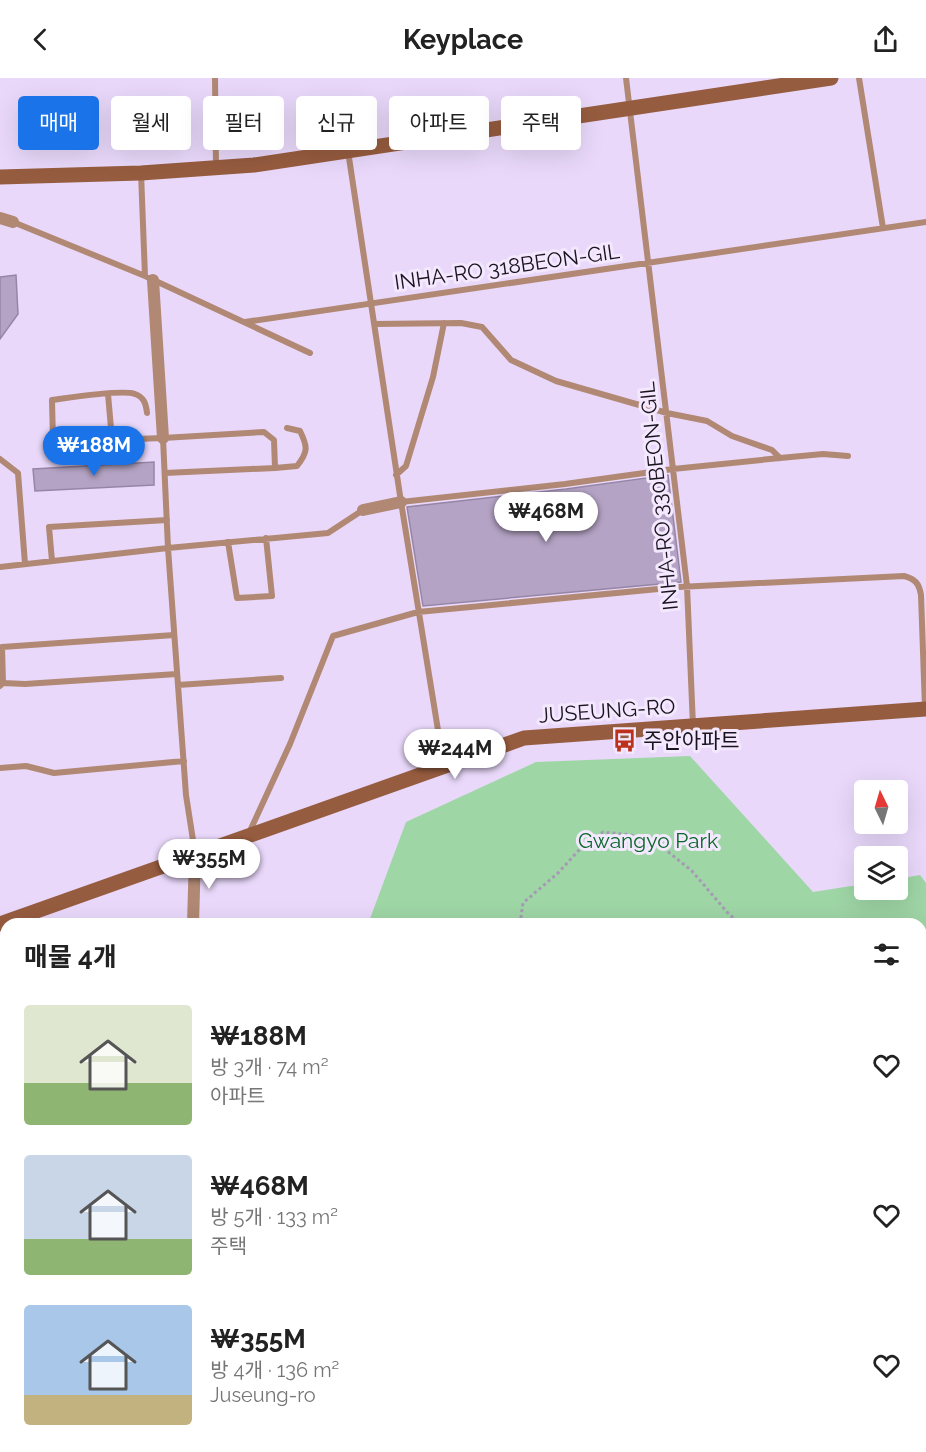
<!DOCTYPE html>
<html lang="ko">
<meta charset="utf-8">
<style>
:root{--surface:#fff;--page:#f2f2f2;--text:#222;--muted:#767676;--accent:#1a73e8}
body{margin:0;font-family:Raleway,"Noto Sans KR",sans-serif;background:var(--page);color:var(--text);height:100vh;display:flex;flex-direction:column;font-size:22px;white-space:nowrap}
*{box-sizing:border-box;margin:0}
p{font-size:20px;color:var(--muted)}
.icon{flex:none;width:33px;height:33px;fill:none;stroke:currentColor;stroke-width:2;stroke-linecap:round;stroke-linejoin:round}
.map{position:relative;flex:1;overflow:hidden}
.panel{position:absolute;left:0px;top:840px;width:927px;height:534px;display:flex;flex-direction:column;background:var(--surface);border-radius:18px 18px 0 0;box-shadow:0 6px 24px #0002}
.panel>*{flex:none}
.hud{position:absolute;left:18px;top:18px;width:600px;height:54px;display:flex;gap:12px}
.needle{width:39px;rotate:355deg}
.fabs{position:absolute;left:854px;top:702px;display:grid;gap:12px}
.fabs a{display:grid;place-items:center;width:54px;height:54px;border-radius:6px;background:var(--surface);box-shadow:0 6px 24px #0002;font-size:30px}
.price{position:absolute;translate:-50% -51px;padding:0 14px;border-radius:21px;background:#fff;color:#222;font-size:20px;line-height:39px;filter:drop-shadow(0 2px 3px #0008)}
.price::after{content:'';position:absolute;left:50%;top:36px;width:18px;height:14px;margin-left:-9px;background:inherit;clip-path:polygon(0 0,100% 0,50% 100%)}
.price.active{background:var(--accent);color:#fff}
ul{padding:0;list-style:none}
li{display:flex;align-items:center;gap:18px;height:150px;padding:0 24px}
li span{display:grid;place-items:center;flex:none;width:168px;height:120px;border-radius:6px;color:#555}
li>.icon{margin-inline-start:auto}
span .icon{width:72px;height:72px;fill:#fffc;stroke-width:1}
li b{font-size:26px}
h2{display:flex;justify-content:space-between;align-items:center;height:72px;padding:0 24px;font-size:26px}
.tag{padding:0 21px;border-radius:6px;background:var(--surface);box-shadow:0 6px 24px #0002;font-size:21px;line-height:54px}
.tag.active{background:var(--accent);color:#fff}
header{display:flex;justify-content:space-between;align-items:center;height:78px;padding:0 24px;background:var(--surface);font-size:27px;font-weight:700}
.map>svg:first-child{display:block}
</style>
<header><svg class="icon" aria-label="back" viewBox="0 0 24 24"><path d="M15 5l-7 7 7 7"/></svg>Keyplace<svg class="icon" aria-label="share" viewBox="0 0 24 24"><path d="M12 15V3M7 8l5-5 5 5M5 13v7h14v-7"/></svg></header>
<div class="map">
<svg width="926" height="1374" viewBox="0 0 926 1374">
<rect width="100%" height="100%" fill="#e9d8fa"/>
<!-- park -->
<path fill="#9fd6a6" d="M690 678 813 814 864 806V812H897V801L920 797 926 805V1374H445L443 1368H921V846H368L406 744 536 684Z"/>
<!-- building -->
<path fill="#b4a3c4" stroke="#9686a6" stroke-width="1.5" d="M16 197 18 236 0 261V199Z
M154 384V407L35 413 33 391Z
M668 397 681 504 423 528 407 429 566 411Z"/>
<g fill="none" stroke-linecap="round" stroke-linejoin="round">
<!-- path -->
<path stroke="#a699b4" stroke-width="3" stroke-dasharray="3 3" stroke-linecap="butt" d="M520 846 523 825 558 795 580 771 603 754 631 757 656 764 692 793 727 834 740 846
M921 1063H926
M459 1368 462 1374"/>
<!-- lane -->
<path stroke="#b08874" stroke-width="6" d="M215 0 216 89
M626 0 687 508 693 648
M859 0 883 150
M348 73 401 424 444 689
M141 95 145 198
M13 144 145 198 310 275
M245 244 926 144
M374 246 461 245 482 249 511 282 556 303 667 335 707 343 732 358 772 372 780 380
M108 316 112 362
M147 335C146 326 144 319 135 316 122 311 68 320 52 322L53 364 163 360 168 470 186 717 195 775
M163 360 264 354 274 362 275 390 165 395
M0 381 18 395 25 486
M275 390 297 388C308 374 308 369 300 353L287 350
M396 397 406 388 433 299 444 245
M401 424 565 406 673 391 780 380 823 376 848 378
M228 464 237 520 272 518 266 460
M52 483 49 449 167 442
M0 489 168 470 328 455 363 432
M3 605 2 569 174 557
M178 607 281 600
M0 608 3 605 25 606 177 596
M0 690 26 688 54 695 184 683
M249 755 290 666 333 558 418 534 679 509 904 498C915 501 919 505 921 517L925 630
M0 1045 6 1043
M0 1360H6
M76 1368 77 1374
M311 1368V1374"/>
<!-- street -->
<path stroke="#b08874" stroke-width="12" d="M0 140 13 144
M153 202 163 360
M363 432 401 424
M193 846 195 777
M0 948 6 952
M0 1025 6 1023
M194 1368V1374
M526 1368 538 1374"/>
<!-- secondary -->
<path stroke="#965c3f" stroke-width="15" d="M0 99 141 95 254 87 831 0
M0 846 524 660 926 631"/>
</g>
<!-- icons -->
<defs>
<symbol id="bus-bare" viewBox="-9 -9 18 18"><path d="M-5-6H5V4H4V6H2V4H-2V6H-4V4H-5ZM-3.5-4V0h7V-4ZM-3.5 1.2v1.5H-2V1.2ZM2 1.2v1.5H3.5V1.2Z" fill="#bd311b" stroke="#f3e8fd" stroke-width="2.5" paint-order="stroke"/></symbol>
</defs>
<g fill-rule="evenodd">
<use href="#bus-bare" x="608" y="646" width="33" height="33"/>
</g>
<g text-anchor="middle" stroke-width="6" stroke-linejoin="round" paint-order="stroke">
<!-- street labels -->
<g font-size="21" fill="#19131f" stroke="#f3e8fd">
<text transform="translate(507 189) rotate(-8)" y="7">INHA-RO 318BEON-GIL</text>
<text transform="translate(659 418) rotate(-96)" y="7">INHA-RO 330BEON-GIL</text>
<text transform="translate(607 633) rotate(-4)" y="7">JUSEUNG-RO</text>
</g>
<!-- poi labels -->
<g font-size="21" fill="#19131f" stroke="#f3e8fd" text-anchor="start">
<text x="643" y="670">주안아파트</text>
</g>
<!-- park labels -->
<g font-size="21" fill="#096728" stroke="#f3e8fd">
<text x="648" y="770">Gwangyo Park</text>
</g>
</g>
</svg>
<div class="fabs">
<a><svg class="needle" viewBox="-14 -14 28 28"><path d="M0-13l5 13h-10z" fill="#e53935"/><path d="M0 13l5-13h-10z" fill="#767676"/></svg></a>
<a><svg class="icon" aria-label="layers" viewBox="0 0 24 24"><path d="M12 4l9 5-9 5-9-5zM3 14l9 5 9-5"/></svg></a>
</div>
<b class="price active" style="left:94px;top:399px">₩188M</b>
<b class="price" style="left:546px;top:465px">₩468M</b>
<b class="price" style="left:455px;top:702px">₩244M</b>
<b class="price" style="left:209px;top:812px">₩355M</b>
<div class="hud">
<a class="tag active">매매</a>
<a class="tag">월세</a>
<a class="tag">필터</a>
<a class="tag">신규</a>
<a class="tag">아파트</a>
<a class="tag">주택</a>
</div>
<section class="panel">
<h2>매물 4개<svg class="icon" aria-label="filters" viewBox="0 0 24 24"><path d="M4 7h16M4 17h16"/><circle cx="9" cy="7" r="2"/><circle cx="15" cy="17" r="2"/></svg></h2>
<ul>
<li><span style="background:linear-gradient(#dfe7d0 65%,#8fb573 0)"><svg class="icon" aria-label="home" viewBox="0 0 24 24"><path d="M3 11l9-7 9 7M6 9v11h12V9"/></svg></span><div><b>₩188M</b><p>방 3개 · 74 m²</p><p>아파트</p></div><svg class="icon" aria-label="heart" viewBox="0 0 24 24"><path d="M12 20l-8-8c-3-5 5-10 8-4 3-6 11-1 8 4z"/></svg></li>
<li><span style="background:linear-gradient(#c9d6e8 70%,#8fb573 0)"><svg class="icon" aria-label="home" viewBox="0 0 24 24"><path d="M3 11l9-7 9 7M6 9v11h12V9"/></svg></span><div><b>₩468M</b><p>방 5개 · 133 m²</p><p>주택</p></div><svg class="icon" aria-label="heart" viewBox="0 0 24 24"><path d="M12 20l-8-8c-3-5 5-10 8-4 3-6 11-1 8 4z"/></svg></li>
<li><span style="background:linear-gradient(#a9c7e8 75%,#c2b280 0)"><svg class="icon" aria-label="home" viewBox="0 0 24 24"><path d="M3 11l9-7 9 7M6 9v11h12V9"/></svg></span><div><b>₩355M</b><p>방 4개 · 136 m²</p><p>Juseung-ro</p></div><svg class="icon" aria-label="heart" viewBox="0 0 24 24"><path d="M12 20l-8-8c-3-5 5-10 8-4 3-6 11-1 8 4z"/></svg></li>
</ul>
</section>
</div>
